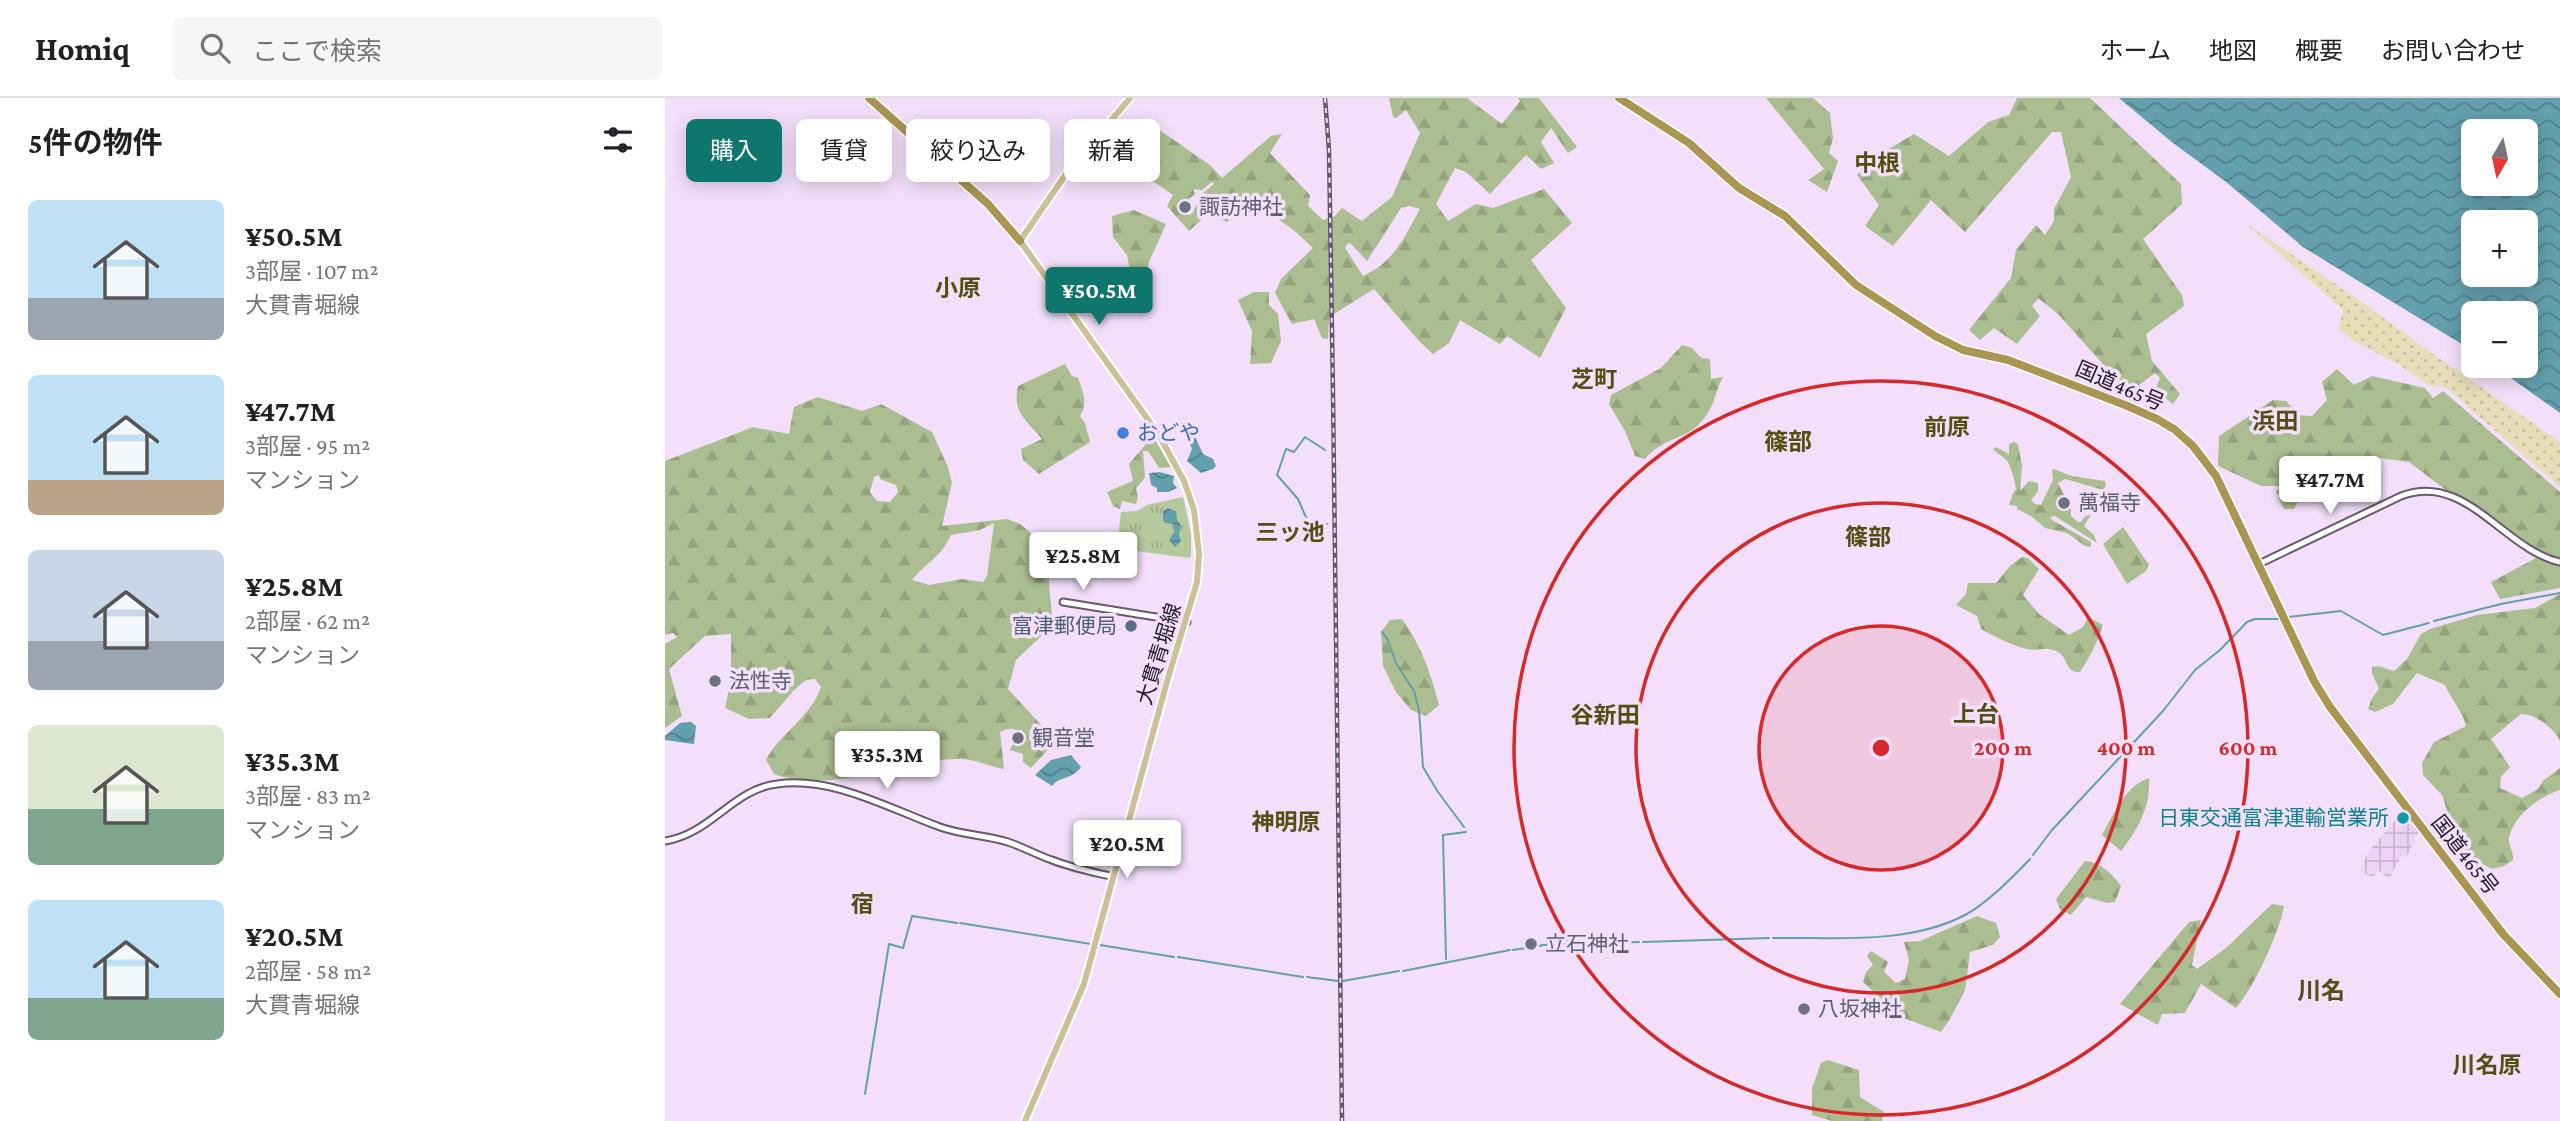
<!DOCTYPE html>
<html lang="ja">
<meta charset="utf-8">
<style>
:root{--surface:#fff;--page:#f6f6f6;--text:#202124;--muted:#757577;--line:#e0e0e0;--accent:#0f766e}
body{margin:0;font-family:"Crimson Pro","Noto Sans JP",serif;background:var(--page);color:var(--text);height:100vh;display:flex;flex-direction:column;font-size:26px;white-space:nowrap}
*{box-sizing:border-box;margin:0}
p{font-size:23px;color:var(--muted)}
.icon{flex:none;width:38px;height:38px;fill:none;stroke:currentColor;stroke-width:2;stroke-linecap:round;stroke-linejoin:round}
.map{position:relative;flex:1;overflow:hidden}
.sheet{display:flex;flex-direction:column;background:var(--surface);width:665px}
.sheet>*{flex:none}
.banner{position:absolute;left:21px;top:21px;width:665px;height:63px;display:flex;gap:14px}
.needle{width:46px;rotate:189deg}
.controls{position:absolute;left:1796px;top:21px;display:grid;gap:14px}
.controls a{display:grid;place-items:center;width:77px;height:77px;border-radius:10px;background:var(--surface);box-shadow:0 4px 18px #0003;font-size:35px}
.price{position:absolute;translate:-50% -60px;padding:0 16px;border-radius:7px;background:#fff;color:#222;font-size:23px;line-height:46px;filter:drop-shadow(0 2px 4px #0008)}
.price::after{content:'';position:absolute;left:50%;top:42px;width:21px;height:16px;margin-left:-10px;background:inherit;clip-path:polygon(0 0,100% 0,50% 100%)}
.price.current{background:var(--accent);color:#fff}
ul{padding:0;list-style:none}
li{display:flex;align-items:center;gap:21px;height:175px;padding:0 28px}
li span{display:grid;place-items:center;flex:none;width:196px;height:140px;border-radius:10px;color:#555}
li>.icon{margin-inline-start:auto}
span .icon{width:84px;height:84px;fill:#fffc;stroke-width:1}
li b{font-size:30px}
h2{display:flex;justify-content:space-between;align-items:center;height:84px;padding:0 28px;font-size:30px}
.pill{padding:0 24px;border-radius:10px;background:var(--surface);box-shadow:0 4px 18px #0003;font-size:24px;line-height:63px}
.pill.current{background:var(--accent);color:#fff}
header{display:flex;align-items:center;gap:42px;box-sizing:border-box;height:98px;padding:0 35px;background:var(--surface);border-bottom:2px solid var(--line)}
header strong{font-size:33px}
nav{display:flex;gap:38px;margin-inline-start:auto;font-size:24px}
.search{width:490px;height:63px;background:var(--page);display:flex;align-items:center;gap:18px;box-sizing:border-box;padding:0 24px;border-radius:10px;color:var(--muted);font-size:26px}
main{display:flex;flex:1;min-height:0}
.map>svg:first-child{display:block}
</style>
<header>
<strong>Homiq</strong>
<div class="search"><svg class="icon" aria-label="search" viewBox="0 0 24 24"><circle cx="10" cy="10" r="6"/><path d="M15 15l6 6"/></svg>ここで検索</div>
<nav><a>ホーム</a><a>地図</a><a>概要</a><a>お問い合わせ</a></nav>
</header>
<main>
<section class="sheet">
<h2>5件の物件<svg class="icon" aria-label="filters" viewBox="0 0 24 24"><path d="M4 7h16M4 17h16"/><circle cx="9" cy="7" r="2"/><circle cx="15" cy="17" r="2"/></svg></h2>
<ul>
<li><span style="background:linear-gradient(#bfe0f5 70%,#9aa5b1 0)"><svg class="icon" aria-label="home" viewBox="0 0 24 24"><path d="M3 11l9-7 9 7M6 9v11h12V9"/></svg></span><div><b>¥50.5M</b><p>3部屋 · 107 m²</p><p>大貫青堀線</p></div></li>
<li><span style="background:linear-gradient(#bfe0f5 75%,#b9a48a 0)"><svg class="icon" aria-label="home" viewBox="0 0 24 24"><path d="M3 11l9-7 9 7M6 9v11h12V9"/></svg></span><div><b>¥47.7M</b><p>3部屋 · 95 m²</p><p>マンション</p></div></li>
<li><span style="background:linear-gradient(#c9d6e8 65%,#9aa5b1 0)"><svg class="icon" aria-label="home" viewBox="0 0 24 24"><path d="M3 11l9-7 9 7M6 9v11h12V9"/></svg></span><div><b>¥25.8M</b><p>2部屋 · 62 m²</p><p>マンション</p></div></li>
<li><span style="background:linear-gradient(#dfe7d0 60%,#7fa58c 0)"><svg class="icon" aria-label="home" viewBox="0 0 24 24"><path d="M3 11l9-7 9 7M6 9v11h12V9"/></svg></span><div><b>¥35.3M</b><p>3部屋 · 83 m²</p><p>マンション</p></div></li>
<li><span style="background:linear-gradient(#bfe0f5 70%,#7fa58c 0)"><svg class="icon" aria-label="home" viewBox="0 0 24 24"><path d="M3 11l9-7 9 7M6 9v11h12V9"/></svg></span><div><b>¥20.5M</b><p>2部屋 · 58 m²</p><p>大貫青堀線</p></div></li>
</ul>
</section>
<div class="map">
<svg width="1895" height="1023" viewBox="0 0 1895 1023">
<defs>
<pattern id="industrial-grid" width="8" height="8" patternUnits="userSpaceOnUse" patternTransform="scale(1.75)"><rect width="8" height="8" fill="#ecd3f5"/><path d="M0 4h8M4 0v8" fill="none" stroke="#cab5d2"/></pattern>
<pattern id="grass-tufts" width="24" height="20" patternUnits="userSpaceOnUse" patternTransform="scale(1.75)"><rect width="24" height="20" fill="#b6c99c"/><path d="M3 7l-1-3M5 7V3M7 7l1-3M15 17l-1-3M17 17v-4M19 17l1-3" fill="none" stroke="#9cac86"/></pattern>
<pattern id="forest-firs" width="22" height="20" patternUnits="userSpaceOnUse" patternTransform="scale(1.75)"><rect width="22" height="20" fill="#abbe91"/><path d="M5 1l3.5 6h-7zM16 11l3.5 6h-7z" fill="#93a37d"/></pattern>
<pattern id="sand-dots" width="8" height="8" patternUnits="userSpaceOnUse" patternTransform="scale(1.75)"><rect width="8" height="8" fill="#e7ddb8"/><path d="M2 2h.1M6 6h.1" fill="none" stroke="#c6bd9e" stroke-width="1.8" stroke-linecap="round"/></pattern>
<pattern id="water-waves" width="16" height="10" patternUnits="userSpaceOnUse" patternTransform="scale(1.75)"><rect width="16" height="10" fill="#639fac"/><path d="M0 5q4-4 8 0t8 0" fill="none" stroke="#51818c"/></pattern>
</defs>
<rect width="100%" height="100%" fill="#f3dffa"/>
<!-- industrial -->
<path fill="url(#industrial-grid)" d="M1732 720 1737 727 1744 721 1754 733 1743 756 1741 759 1737 757 1724 781 1713 772 1708 779 1695 773 1704 753Z"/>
<!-- grass -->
<path fill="url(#grass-tufts)" d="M518 399 526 436V458L524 460 463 452 453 439 456 414 472 413 482 407Z"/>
<!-- forest -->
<path fill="url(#forest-firs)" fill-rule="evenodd" d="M724 0H802L837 26 855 3 853 0H874L912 49 903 55 886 30 876 44 889 65 876 71 861 57 825 96 801 74 790 70 771 106 783 123 811 106 828 110 879 91 907 125 866 162 901 210 875 260 842 238 835 246 795 222 784 245 768 256 754 243 709 191 664 219 663 241 657 240 649 221 627 226 610 195 616 181 648 150 631 134 584 100 578 113 562 124 543 116 524 133 502 108 508 97 489 84H485L451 64 442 74 426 63 434 42 460 57 484 28 493 31 545 67 557 80 606 38 617 36 605 55 645 97 643 108 658 122 670 118 677 110 697 123 727 99 755 35 741 12 731 20 728 19ZM547 84 549 86 537 96 527 116 523 117 520 113 517 114 515 112 517 107 530 96 528 91 537 92ZM744 108 755 111C739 140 729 164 698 178L680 150 683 145 686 146 702 163 736 110Z
M1101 0H1148L1165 15 1168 40 1164 55 1173 63 1162 94 1143 82 1159 71Z
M1352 0H1425L1516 86 1517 106 1478 141 1517 197 1519 208 1481 236 1487 263 1515 296 1508 306 1490 292 1495 280 1490 275 1464 295 1393 216 1373 200 1367 208 1375 218 1352 246 1329 230 1315 242 1304 232 1346 180 1351 152 1371 127 1380 137 1389 123V111L1406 79 1396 34H1387L1300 134 1266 102 1228 148 1200 128 1214 107 1192 77 1217 55 1249 36 1284 58 1323 24 1344 17Z
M469 112 501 126 484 164 479 186 468 187 462 157 448 139 447 118Z
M589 194H604V207L613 216 616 243 606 265 585 266 587 233 573 202Z
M1017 247 1027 250 1036 260 1045 261 1046 281 1058 279C1049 296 1051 307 1036 324 1022 341 997 340 980 361L970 358 961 335 944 306 946 297 996 270Z
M400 266 407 278 413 280C418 294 423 305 415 318L420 325 425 344 374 376 358 362 356 351 377 341C361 322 347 314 353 288Z
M1672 271 1689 287 1707 278 1760 290 1768 300 1778 293 1895 394V490L1835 501 1826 484 1871 460 1744 364 1700 358 1640 388H1596L1553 368 1554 338 1608 302 1621 303 1633 317 1647 318 1662 302 1657 284Z
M153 299 197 313 216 306 267 334 283 369 287 385 277 428 342 421 355 426 365 434 383 474 388 527 351 562 343 591 391 643 366 670 358 664V656L345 652 349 643H356L359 639C352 629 345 629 335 634L339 671C325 669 310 661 296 661 235 659 170 698 109 676L101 662C115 635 146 619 156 589L150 581 141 582 129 592 105 620 84 621 60 610 66 582V536L40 538 4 571 17 618 0 630V546L12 539 8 535 0 537V363L88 329 124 336 129 309ZM214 377 215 381 231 387 233 394 225 404 212 403 205 394 209 379ZM329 425 322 478 318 484 297 481 264 487 247 482C260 465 276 460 286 437L315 432Z
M488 338 506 369 494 370 483 353H478L480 380 471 390 473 400 471 406 457 403 455 411 448 408 442 394 468 383 464 366Z
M1349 344 1353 346 1357 368 1355 393 1364 383 1373 385V393L1366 402 1370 406 1376 407 1388 382 1387 372 1389 371 1406 378 1440 383 1441 388 1438 392 1400 381 1393 385 1399 397 1393 400 1391 408 1406 410V418L1413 424H1416L1420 418 1426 417 1419 428 1429 437 1432 445 1390 418 1385 419 1387 422 1426 444V449L1420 448 1402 435 1380 430 1366 418 1352 411V408L1344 407 1348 395 1351 392C1351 386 1346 368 1342 363 1338 358 1332 356 1328 351L1331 349 1344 356V346Z
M1615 391H1622L1635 399 1629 411H1619L1613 399 1621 404 1624 401 1612 396 1611 393Z
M1458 429 1484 467 1481 473 1462 486 1438 446Z
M1357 459 1363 460 1374 471 1358 497 1374 516 1404 537 1418 529 1423 519 1438 527C1432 545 1425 559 1415 574 1400 575 1404 561 1393 554 1381 547 1372 554 1361 551 1346 547 1331 539 1316 531L1312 518 1291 507 1301 496 1303 485H1331L1345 468Z
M1895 496V643C1889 630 1870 616 1856 616L1826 641 1845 669 1836 679 1835 690 1857 700 1873 691 1879 682 1895 670V692C1875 698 1848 718 1844 740 1843 748 1849 753 1848 762L1839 768 1827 771 1811 763 1795 749 1792 744 1791 727 1783 715 1777 697 1758 677 1757 665 1769 644 1801 628C1798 613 1786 602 1780 587L1752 575 1728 606 1710 614 1703 611 1707 600 1714 591 1707 575V569L1713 568 1729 573 1742 561 1756 536 1765 531 1812 517 1870 510Z
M737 521C756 547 766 576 774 607L761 618 746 612 731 594 718 568 716 534 725 522Z
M1484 680C1486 708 1473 731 1456 753L1437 737C1449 716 1460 688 1484 680Z
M1420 763C1436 764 1447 776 1456 788L1450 804 1442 805 1421 799 1406 817 1395 811 1391 801Z
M1607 806 1619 808C1614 836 1589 889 1571 910L1536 886 1520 915 1497 916 1493 927 1455 906 1524 824 1536 822 1527 867 1532 871 1561 850Z
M1312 818 1331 825 1335 839 1328 847 1305 854 1300 892 1285 921 1276 934 1236 919 1198 884 1201 874 1208 867 1202 858 1206 853 1223 864 1219 874 1231 885 1240 881 1244 862 1239 844 1255 843Z
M1163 962 1194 972 1195 999 1219 1014 1217 1023H1167L1147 1017V990L1156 965Z"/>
<!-- sand -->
<path fill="url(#sand-dots)" d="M1579 124 1694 202 1761 251 1895 344V389L1784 292 1775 287 1767 289 1736 268 1689 243 1674 231 1678 212Z"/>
<!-- water -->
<path fill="url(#water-waves)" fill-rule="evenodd" d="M1454 0H1895V315L1829 268H1860V215H1808V253L1638 149 1560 83 1508 45ZM1860 33V86H1808V33ZM1860 124V177H1808V124Z
M522 322 538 356 548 361 551 368 548 371 536 375 522 363 527 351 519 333Z
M495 374 509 378 508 385 512 390 503 394H492V390L486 387 484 375Z
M503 410 511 413 512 422 516 427 514 437 516 443 510 449 504 442 510 433 508 426 500 425 498 422V413Z
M26 624 31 628 29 646 0 642V638L15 625Z
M406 657 416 669C405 683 396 677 387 688L370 677 386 662Z"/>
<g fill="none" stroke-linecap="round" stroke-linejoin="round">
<!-- stream -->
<path stroke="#639fac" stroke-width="2" d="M660 352 640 339 629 354 621 351 612 377 633 401 644 426H662
M1623 519 1676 513 1718 537 1764 525
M1769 523 1836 506 1895 495
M717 534 722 540 731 565 749 593 754 612 758 669 773 694 799 729
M1368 757 1387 732 1498 613 1530 572 1555 552 1582 524 1590 521H1614
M295 825 426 846
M1108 840C1170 839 1243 847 1300 817 1321 806 1348 779 1365 761
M978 844 1104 840
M435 847 509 859
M848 852 879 847 974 844
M513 859 638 879
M781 861 778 737 801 734
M738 873 845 852
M642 879 673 883
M678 883 734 873
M200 996 224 846 238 850 247 818 292 825"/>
<defs>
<path id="minor" d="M1594 466 1736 398C1800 373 1838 451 1895 464
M398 504 522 524
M0 743C46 736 68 691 112 686 168 678 225 711 275 729 297 737 321 737 343 744 358 749 372 757 387 762 407 770 428 774 449 779"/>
<path id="major" d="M360 1023 419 886 503 580 532 484 534 456 529 412 519 383 494 337 355 143 401 76 465 0"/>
<path id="highway" d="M204 0 323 106 355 143
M954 0 1024 45 1074 90 1120 118 1191 187 1270 238 1298 252 1343 262 1460 307 1492 321 1509 331 1528 348 1551 378 1649 583 1665 609 1838 836 1895 896"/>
</defs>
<!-- minor casing -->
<use href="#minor" stroke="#69586f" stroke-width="9"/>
<!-- major casing -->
<use href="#major" stroke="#fff" stroke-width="10"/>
<!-- highway casing -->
<use href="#highway" stroke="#fff" stroke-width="11"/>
<!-- minor -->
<use href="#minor" stroke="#fff" stroke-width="5"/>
<!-- major -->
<use href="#major" stroke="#cdbf97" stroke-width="6"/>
<!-- highway -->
<use href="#highway" stroke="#ab9552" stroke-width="8"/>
<defs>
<path id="rail" d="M660 0 664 52 668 295 677 1023"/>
</defs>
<!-- rail casing -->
<use href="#rail" stroke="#635867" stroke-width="4.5"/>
<!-- rail -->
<use href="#rail" stroke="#f3dffa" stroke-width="2" stroke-dasharray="5" stroke-linecap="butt"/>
</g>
<!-- distance rings -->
<circle cx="1216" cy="650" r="122" fill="#d62828" fill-opacity=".12"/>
<g fill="none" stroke="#d62828" stroke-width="3.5">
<circle cx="1216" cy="650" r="122"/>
<circle cx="1216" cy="650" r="245"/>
<circle cx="1216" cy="650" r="367"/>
</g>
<!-- markers -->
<g fill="#6b7280" stroke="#f3dffa" stroke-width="2.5">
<circle cx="520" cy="109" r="7"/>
<circle cx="1399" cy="405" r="7"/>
<circle cx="50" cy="583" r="7"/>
<circle cx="353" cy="640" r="7"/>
<circle cx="866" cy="846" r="7"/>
<circle cx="1139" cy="911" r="7"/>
</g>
<circle fill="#3f7fe0" stroke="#f3dffa" stroke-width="2.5" cx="458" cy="335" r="7"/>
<circle fill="#5c6f8a" stroke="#f3dffa" stroke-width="2.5" cx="466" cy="528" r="7"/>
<circle fill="#0f9aa8" stroke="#f3dffa" stroke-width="2.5" cx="1738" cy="720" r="7"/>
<g text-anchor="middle" stroke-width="7" stroke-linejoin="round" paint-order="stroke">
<!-- worship labels -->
<g font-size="21" fill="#5b616d" stroke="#f3dffa" text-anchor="start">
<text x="534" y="116">諏訪神社</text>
<text x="1413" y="412">萬福寺</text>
<text x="64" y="590">法性寺</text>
<text x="367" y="647">観音堂</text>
<text x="880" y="853">立石神社</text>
<text x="1153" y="918">八坂神社</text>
</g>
<!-- street labels -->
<g font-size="21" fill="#211a24" stroke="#f3dffa">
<text transform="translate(1455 288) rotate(23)" y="7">国道465号</text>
<text transform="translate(494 556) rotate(-73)" y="7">大貫青堀線</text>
<text transform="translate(1800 757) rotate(52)" y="7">国道465号</text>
</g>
<!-- shop labels -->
<g font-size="21" fill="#366cbe" stroke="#f3dffa" text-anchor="start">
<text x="472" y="342">おどや</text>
</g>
<!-- service labels -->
<g font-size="21" fill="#4e5e75" stroke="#f3dffa" text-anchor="end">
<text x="452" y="535">富津郵便局</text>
</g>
<!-- culture labels -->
<g font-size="21" fill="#0d838f" stroke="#f3dffa" text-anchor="end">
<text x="1724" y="727">日東交通富津運輸営業所</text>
</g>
<!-- neighbourhood labels -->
<g font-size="23" font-weight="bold" fill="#514f12" stroke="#f3dffa">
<text x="1212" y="73">中根</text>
<text x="293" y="198">小原</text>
<text x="929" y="289">芝町</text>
<text x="1610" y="331">浜田</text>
<text x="1282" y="337">前原</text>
<text x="625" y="442">三ッ池</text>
<text x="1203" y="447">篠部</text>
<text x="1311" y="624">上台</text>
<text x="940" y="625">谷新田</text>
<text x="621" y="732">神明原</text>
<text x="197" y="814">宿</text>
<text x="1822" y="975">川名原</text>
</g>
<!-- quarter labels -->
<g font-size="24" font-weight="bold" fill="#514f12" stroke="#f3dffa">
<text x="1123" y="352">篠部</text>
<text x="1656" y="901">川名</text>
</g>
</g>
<circle cx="1216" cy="650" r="10" fill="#d62828" stroke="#f3dffa" stroke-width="3.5"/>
<g font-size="21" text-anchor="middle" font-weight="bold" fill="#d62828" stroke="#f3dffa" stroke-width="7" stroke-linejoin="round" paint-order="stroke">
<text x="1338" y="657">200 m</text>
<text x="1461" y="657">400 m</text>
<text x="1583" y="657">600 m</text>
</g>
</svg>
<div class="controls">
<a><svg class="needle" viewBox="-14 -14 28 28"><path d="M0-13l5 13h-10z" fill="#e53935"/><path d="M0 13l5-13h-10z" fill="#757577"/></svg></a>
<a>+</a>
<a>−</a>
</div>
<b class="price current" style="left:434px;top:229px">¥50.5M</b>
<b class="price" style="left:1665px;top:418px">¥47.7M</b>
<b class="price" style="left:418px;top:494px">¥25.8M</b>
<b class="price" style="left:222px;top:693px">¥35.3M</b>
<b class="price" style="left:462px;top:782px">¥20.5M</b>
<div class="banner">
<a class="pill current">購入</a>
<a class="pill">賃貸</a>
<a class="pill">絞り込み</a>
<a class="pill">新着</a>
</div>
</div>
</main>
